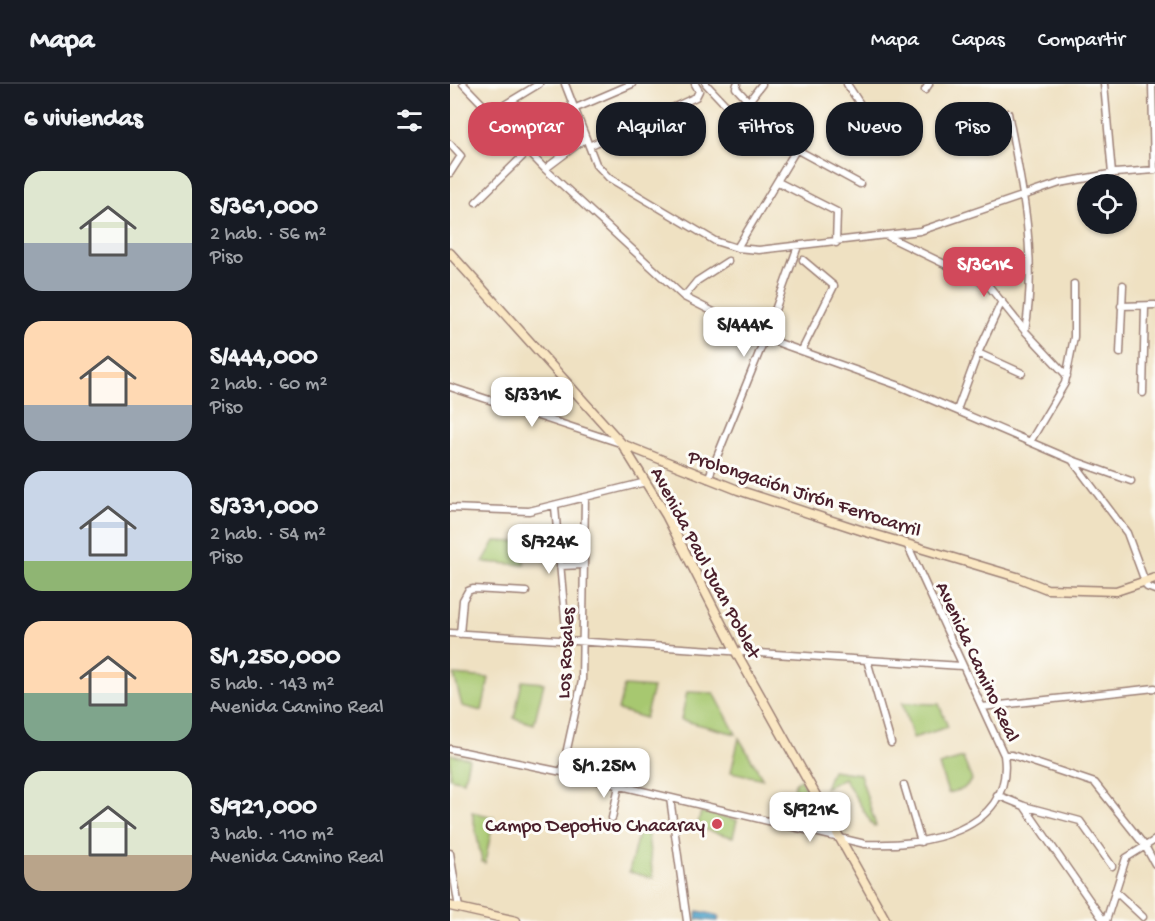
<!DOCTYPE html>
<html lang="es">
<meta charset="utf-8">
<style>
:root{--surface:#171b24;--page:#20242c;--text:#f1f3f6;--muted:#9ea1a6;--line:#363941;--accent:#d1495b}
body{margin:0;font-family:"Gochi Hand",sans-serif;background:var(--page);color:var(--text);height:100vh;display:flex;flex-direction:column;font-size:22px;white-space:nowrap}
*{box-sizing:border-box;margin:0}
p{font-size:20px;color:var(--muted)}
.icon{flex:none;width:33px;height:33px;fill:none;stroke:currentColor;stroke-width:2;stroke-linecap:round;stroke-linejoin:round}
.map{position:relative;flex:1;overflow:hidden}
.sheet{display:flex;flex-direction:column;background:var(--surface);width:450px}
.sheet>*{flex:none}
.hud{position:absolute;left:18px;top:18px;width:570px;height:54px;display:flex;gap:12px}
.controls{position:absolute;left:627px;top:90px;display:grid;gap:12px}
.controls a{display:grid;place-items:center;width:60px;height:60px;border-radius:50%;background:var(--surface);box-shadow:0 2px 4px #0004;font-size:30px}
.price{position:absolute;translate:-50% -51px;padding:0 14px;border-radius:12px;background:#fff;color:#222;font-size:20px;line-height:39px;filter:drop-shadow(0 2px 3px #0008)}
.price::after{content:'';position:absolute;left:50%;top:36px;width:18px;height:14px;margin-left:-9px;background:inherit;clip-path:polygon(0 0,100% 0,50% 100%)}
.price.current{background:var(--accent);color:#fff}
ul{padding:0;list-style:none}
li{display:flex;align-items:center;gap:18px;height:150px;padding:0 24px}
li span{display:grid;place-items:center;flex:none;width:168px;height:120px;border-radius:18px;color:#555}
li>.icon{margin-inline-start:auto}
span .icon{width:72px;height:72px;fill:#fffc;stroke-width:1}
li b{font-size:26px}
h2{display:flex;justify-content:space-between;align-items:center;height:72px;padding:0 24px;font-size:26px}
.pill{padding:0 21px;border-radius:24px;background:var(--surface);box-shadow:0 2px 4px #0004;font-size:21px;line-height:54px}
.pill.current{background:var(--accent);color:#fff}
header{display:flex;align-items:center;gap:36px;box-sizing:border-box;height:84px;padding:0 30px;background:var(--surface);border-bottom:2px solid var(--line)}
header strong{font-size:28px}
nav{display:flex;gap:33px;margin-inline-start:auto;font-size:21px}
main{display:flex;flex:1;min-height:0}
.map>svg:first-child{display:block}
</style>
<header>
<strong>Mapa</strong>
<nav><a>Mapa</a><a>Capas</a><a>Compartir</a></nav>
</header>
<main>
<section class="sheet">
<h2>6 viviendas<svg class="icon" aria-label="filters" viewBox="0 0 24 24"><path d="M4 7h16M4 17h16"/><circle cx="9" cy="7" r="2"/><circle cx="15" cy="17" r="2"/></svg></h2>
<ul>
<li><span style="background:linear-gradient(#dfe7d0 60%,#9aa5b1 0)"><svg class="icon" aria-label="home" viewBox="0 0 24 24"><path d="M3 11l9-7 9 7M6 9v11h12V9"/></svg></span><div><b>S/361,000</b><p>2 hab. · 56 m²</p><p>Piso</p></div></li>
<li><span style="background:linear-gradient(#ffd9b3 70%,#9aa5b1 0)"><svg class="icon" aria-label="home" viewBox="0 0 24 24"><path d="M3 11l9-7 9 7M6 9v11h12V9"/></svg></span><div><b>S/444,000</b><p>2 hab. · 60 m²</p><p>Piso</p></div></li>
<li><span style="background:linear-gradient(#c9d6e8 75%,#8fb573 0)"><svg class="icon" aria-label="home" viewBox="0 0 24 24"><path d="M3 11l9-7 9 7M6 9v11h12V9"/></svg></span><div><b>S/331,000</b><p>2 hab. · 54 m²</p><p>Piso</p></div></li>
<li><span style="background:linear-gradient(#ffd9b3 60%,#7fa58c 0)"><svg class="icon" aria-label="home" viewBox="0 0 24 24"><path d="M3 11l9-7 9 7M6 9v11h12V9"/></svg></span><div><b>S/1,250,000</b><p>5 hab. · 143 m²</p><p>Avenida Camino Real</p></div></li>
<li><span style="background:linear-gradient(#dfe7d0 70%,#b9a48a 0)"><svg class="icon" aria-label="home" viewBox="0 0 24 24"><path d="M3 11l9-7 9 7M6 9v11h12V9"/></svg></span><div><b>S/921,000</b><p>3 hab. · 110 m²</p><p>Avenida Camino Real</p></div></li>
</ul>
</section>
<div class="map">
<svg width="705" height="837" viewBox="0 0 705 837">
<rect width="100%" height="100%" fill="#fdfcf7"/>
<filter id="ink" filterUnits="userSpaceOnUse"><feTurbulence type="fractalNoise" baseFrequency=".0167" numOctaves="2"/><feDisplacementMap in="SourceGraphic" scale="12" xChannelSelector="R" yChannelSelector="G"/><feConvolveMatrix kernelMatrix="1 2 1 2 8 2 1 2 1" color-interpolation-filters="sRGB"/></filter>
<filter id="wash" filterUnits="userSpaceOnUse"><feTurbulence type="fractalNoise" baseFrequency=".008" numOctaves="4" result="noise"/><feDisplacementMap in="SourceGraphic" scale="24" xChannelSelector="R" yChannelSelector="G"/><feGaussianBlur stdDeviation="1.35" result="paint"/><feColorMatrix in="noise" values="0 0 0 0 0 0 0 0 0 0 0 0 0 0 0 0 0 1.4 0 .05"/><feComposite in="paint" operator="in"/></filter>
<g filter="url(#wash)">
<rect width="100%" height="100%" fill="#efe1c2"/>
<!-- green -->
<path fill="#a7c870" stroke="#78744e" stroke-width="1.5" d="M45 457 70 458 75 481 33 478Z
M4 591 39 594 32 627 12 622Z
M72 597 94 599 84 640 64 634Z
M174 602 203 604 195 634 168 626Z
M237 608 264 609 286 650 231 636Z
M452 619 489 620 498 643 463 654Z
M289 654 313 695 281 688Z
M0 670 19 674 14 697 0 694Z
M513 674 522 696 513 705 498 709 489 681Z
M382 686 410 690 426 742H423L394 694 375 704Z
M350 695 375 744 373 746 335 736 345 699Z
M22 728 44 733 35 779 32 778Z
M251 728 287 736 283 753 247 744Z
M190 742 197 744 203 794 179 788Z"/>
<!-- water -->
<path fill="#51a7ce" stroke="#4e637c" stroke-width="1.5" d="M248 827 269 832 268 837 246 835Z"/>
</g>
<g filter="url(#ink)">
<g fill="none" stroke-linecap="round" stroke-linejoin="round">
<defs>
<path id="street" d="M13 0 95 85 234 213 315 254 447 301 622 376 681 397
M115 0 146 80 159 94 265 157 287 164 309 166 470 147 610 99 665 89 705 86
M256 0 287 33 410 100
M287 0 286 4 299 18
M397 0 436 60
M654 0 662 90
M702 0 704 86
M475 6 479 0
M41 29 89 0
M558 29C572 99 588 175 575 247
M287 33 312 0
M69 58 126 24 182 0
M0 60 11 72 0 89
M139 62 246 13 249 7 245 0
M95 85 136 54
M328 98 387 128 386 159
M26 118 78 67
M439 153 538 201 575 247 617 292
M287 164 346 66
M234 213 247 197 278 177
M671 222 705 221
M352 266 384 202 353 176
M528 269 572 289
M670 269 673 201
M0 303 170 359
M693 309 695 222
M507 326 528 269 552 217
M580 358 615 299 624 253V200
M622 376 677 449 697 503 705 506
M258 395 315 254 348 162
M105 423 117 557
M0 424 79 427 196 398
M110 482 134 481
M0 549 512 582
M10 550 13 516 18 507 23 505 76 508
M417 576 441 659
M532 623 705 604
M0 665 112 688 415 760C472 763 565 748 554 671L457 460
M554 671H562L645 699 695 762 705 780
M112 688 132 597 135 414
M454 701 471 758
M547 711 574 722 630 737 662 782
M220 714 237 837
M574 722 654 837
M162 734 169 702
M0 769 9 824
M665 807 693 833
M656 837 676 774 705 756"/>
<path id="secondary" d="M0 169 172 360 216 431 286 568 436 837
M172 360 288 406 413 447 567 493 597 505 666 507 705 494
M0 822 66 837"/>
</defs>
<!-- street casing -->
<use href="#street" stroke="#9c8076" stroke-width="9"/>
<!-- secondary casing -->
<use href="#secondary" stroke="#9c8076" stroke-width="11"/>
<!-- street -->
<use href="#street" stroke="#fff" stroke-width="6"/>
<!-- secondary -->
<use href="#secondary" stroke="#fae7c3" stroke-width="8"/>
</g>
</g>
<!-- markers -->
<circle fill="#d1495b" stroke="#fdfcf7" stroke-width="2" cx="267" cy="740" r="6"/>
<g text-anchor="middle" stroke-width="6" stroke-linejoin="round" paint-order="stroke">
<!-- street labels -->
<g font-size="20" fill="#4a1f2b" stroke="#fdfcf7">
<text transform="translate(355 408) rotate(18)" y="7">Prolongación Jirón Ferrocarril</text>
<text transform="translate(257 478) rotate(62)" y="7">Avenida Paul Juan Poblet</text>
<text transform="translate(114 569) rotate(-87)" y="7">Los Rosales</text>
<text transform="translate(529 577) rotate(65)" y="7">Avenida Camino Real</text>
</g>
<!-- poi labels -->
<g font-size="20" fill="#4a1f2b" stroke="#fdfcf7" text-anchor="end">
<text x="255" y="747">Campo Depotivo Chacaray</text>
</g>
</g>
</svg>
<div class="controls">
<a><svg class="icon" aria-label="locate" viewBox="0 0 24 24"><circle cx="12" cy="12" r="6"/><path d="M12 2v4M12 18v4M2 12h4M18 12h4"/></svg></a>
</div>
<b class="price current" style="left:534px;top:214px">S/361K</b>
<b class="price" style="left:294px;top:274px">S/444K</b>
<b class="price" style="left:82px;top:344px">S/331K</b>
<b class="price" style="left:99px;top:491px">S/724K</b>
<b class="price" style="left:154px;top:715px">S/1.25M</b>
<b class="price" style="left:360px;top:759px">S/921K</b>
<div class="hud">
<a class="pill current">Comprar</a>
<a class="pill">Alquilar</a>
<a class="pill">Filtros</a>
<a class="pill">Nuevo</a>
<a class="pill">Piso</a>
</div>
</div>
</main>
